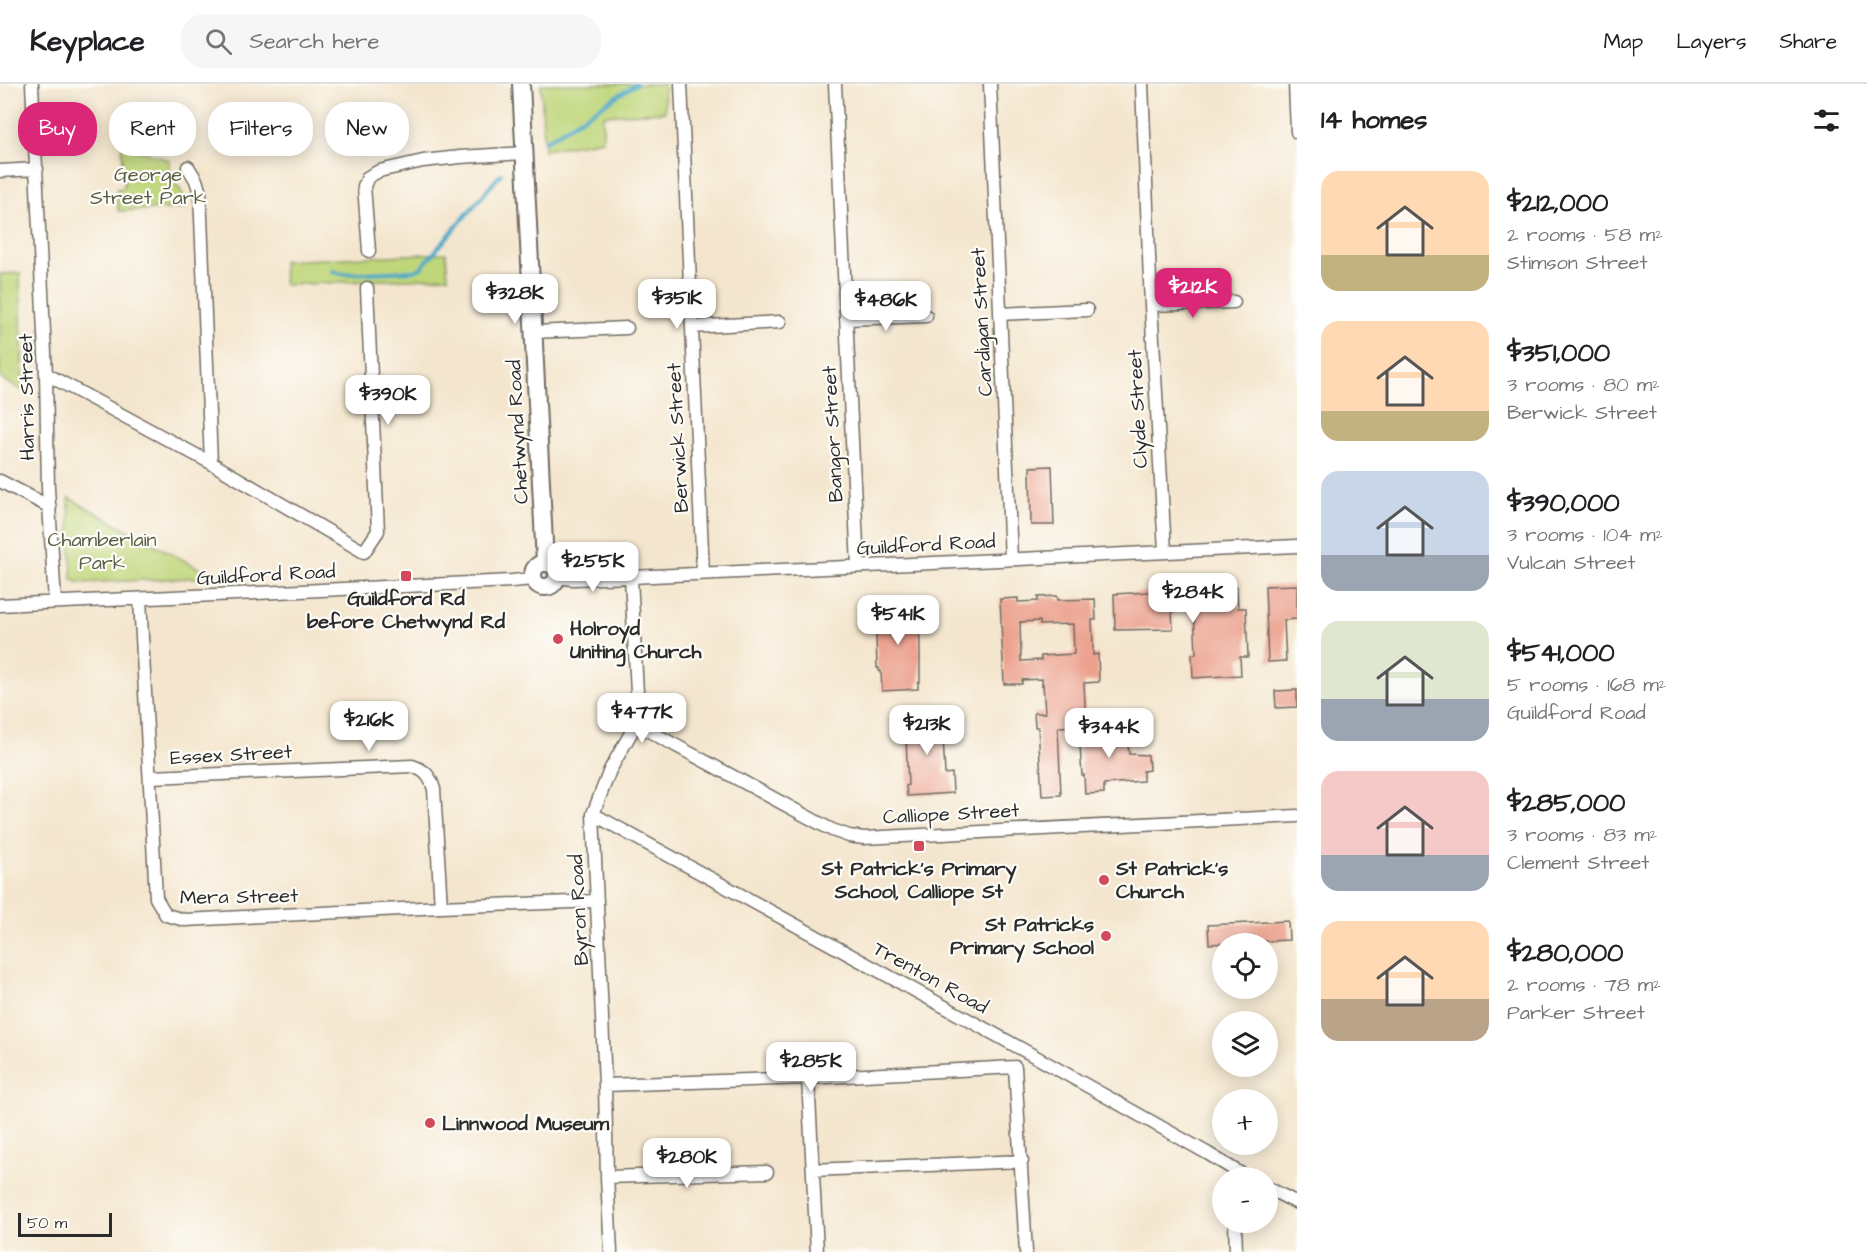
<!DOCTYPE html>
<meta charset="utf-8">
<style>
:root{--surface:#fff;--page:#f6f6f6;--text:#202124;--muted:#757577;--line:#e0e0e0;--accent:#db2777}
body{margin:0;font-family:"Architects Daughter",sans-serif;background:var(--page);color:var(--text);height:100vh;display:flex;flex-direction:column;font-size:22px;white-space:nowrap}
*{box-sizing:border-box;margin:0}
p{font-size:20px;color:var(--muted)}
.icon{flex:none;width:33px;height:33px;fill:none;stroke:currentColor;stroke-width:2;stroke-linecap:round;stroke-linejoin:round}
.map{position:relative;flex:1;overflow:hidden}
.sheet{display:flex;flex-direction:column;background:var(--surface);width:570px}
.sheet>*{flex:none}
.banner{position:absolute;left:18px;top:18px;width:570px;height:54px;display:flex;gap:12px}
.buttons{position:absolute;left:1212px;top:849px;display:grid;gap:12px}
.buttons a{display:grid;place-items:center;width:66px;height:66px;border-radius:50%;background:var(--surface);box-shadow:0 3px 15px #0003;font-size:30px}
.scale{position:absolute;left:18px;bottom:15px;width:94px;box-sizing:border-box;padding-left:6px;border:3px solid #2b2b2b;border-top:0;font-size:16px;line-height:21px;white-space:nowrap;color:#2b2b2b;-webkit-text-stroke:4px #fdfcf7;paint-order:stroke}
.price{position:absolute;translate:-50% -51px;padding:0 14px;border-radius:12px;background:#fff;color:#222;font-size:20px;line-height:39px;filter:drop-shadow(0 2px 3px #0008)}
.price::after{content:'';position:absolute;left:50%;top:36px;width:18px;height:14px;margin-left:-9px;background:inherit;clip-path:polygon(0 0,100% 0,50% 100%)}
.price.current{background:var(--accent);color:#fff}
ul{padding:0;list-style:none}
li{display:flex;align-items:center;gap:18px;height:150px;padding:0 24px}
li span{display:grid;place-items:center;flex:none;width:168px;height:120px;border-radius:18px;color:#555}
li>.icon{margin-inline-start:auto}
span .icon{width:72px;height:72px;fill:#fffc;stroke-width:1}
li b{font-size:26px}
h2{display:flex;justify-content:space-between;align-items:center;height:72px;padding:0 24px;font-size:26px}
.chip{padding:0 21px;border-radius:24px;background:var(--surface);box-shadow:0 3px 15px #0003;font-size:21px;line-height:54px}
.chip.current{background:var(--accent);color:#fff}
header{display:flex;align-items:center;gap:36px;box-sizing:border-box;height:84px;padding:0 30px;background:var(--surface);border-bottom:2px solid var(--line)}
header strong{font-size:28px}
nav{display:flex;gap:33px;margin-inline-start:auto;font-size:21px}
.search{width:420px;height:54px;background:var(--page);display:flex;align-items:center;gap:15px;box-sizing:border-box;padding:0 21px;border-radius:24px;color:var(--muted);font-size:22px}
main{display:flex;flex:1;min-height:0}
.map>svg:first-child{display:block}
</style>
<header>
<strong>Keyplace</strong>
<div class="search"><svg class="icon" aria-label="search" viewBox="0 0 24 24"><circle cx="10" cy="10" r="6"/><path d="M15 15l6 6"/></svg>Search here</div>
<nav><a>Map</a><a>Layers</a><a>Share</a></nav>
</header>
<main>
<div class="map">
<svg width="1297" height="1168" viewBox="0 0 1297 1168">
<rect width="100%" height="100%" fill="#fdfcf7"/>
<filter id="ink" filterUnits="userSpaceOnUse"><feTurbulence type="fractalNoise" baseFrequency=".0167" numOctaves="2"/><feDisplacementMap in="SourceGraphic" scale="12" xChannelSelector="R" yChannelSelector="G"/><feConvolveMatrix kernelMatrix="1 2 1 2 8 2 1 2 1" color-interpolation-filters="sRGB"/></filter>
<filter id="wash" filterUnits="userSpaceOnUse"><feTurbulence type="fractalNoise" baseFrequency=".008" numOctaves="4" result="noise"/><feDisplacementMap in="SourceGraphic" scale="24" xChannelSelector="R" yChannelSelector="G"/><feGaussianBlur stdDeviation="1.35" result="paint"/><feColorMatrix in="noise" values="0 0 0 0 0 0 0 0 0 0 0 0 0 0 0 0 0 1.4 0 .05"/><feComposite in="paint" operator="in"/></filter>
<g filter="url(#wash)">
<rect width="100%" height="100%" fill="#f4e6ce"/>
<!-- green -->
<path fill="#bfd67a" stroke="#758052" stroke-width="1.5" d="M541 0H664L665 28 603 31V56L544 66Z
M122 61 170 76C167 100 185 101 186 124L118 127 117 105 124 104Z
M446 169 448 193 284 201 283 177Z
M20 189 23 307 0 294V190Z
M69 414 215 493 79 499 72 495Z"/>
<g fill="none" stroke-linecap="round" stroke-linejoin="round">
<!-- stream -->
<path stroke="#47a8c7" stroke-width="4" d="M544 58 636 0
M332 187 342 190 414 187 421 184 501 90"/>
</g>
<g id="blocks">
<!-- building -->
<path fill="#eca18e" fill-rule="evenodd" d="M1052 382 1054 441H1031L1030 383Z
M1297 501V535L1284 536 1286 577 1268 578 1265 502Z
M1237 503 1238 524H1246L1248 573H1240L1241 591 1193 594 1192 570H1196L1194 526 1172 527 1173 545 1115 546 1114 510Z
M1057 512 1058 516 1095 515 1096 536H1092L1093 561V571L1098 570 1099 598 1084 599 1086 642 1058 643 1061 711 1042 712 1038 643H1035L1034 629H1045L1043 600 1042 601V595L1022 596V600H1004L1000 515 1018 514V518L1038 517V513ZM1040 537V541L1073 540 1074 570 1041 572V576L1021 577 1020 538Z
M916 518V521H918L920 561V598L918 599V605L882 607 881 587H879V584H877L875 523H877V520Z
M1297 606V623L1276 624 1275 607Z
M949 632 950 652H943L945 690 952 689 953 709 907 712 906 702 908 701 907 678 906 651H904L903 634Z
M1120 642V644H1126L1129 670 1148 671 1149 686 1143 687V697L1104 700V709L1085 710 1084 691H1082L1080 662H1083L1082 644Z
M1288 837 1289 856 1209 860 1208 841Z"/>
</g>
</g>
<g filter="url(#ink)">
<use href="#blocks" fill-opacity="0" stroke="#716c64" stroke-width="1.5"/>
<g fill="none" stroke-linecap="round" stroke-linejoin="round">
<defs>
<path id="minor" d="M32 0 46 290 48 404 55 518
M681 0 703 489
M835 0 858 482
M990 0 1011 475
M1142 0 1151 221 1165 467
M1295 0 1297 48
M188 83 196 96 200 109 211 379
M0 87 37 85
M369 167 364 102 368 93 379 87 423 77 460 73 524 69
M1151 221 1234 218
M1000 230 1087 226
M846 235 926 232
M692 243 780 238
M533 248 627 244
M46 290 211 379 364 468 378 447 367 204
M0 397 50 423
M556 493 573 495 631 493 1297 462
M140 515 156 814 166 831 185 836 441 823 597 817
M0 521 512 497 533 495
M636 640 832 746 849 752 864 754 1297 732
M151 693 412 682C425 686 430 692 434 705L441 823
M593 730 1027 968 1207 1069 1248 1094
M1015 983 1026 1168
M808 994 817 1168
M605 1001 808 994 1015 983
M813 1086 1022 1077
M607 1093 767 1088
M1268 1104 1297 1119
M1235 1138 1236 1168
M611 1168 607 1093 605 1001 593 730 610 686 636 640 637 609 631 493"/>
<path id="tertiary" d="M521 0 545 479
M533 491a12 12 0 1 1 24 0a12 12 0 1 1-24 0Z"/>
</defs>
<!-- minor casing -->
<use href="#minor" stroke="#716c64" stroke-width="15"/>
<!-- tertiary casing -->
<use href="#tertiary" stroke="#716c64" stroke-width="20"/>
<!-- minor -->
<use href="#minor" stroke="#fff" stroke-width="12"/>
<!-- tertiary -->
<use href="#tertiary" stroke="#fff" stroke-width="16"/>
</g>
</g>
<!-- markers -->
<g fill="#d1495b" stroke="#fdfcf7" stroke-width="2">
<rect x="400" y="486" width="12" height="12" rx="3"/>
<circle cx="558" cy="555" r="6"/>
<rect x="913" y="756" width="12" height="12" rx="3"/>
<circle cx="1104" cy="796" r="6"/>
<circle cx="1106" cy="852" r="6"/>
<circle cx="430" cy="1039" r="6"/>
</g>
<g text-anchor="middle" stroke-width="4.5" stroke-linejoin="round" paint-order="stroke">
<!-- park labels -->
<g font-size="20" fill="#575e43" stroke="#fdfcf7">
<text x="148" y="97">George<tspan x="148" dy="23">Street Park</tspan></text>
<text x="102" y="462">Chamberlain<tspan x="102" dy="23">Park</tspan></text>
</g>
<!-- street labels -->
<g font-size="20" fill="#2b2b2b" stroke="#fdfcf7">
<text transform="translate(981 238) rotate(-93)" y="7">Cardigan Street</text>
<text transform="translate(26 313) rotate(-91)" y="7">Harris Street</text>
<text transform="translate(1137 325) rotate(-93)" y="7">Clyde Street</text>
<text transform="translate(517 348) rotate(-93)" y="7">Chetwynd Road</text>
<text transform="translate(832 350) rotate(-93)" y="7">Bangor Street</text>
<text transform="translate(677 354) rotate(-93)" y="7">Berwick Street</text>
<text transform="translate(926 460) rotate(-3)" y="7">Guildford Road</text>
<text transform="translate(266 490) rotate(-3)" y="7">Guildford Road</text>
<text transform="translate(231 670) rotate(-3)" y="7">Essex Street</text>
<text transform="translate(951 729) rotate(-3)" y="7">Calliope Street</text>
<text transform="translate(239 812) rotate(-1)" y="7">Mera Street</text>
<text transform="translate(578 826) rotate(-93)" y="7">Byron Road</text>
<text transform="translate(931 893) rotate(29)" y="7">Trenton Road</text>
</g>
<!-- poi labels -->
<g font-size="20" font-weight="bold" fill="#2b2b2b" stroke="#fdfcf7" text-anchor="start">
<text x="406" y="521" text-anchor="middle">Guildford Rd<tspan x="406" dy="23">before Chetwynd Rd</tspan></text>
<text x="570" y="551">Holroyd<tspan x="570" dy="23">Uniting Church</tspan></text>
<text x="919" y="791" text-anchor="middle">St Patrick's Primary<tspan x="919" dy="23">School, Calliope St</tspan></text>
<text x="1116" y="791">St Patrick's<tspan x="1116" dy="23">Church</tspan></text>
<text x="1094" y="847" text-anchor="end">St Patricks<tspan x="1094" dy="23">Primary School</tspan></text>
<text x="442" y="1046">Linnwood Museum</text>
</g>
</g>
</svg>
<div class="buttons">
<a><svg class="icon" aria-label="locate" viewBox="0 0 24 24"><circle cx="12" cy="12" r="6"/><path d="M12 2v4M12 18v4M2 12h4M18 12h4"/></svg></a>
<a><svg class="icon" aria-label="layers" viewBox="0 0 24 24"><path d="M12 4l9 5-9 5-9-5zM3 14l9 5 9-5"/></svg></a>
<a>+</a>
<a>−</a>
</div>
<div class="scale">50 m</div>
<b class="price current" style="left:1193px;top:235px">$212K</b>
<b class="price" style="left:515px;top:241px">$328K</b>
<b class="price" style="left:677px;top:246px">$351K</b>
<b class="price" style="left:886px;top:248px">$486K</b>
<b class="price" style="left:388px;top:342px">$390K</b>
<b class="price" style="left:593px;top:509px">$255K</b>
<b class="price" style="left:1193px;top:540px">$284K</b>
<b class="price" style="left:898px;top:562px">$541K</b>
<b class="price" style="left:642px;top:660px">$477K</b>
<b class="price" style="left:369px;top:668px">$216K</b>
<b class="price" style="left:927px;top:672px">$213K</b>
<b class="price" style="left:1109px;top:675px">$344K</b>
<b class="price" style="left:811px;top:1009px">$285K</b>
<b class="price" style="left:687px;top:1105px">$280K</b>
<div class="banner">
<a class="chip current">Buy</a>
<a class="chip">Rent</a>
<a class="chip">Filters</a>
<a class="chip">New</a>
</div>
</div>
<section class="sheet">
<h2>14 homes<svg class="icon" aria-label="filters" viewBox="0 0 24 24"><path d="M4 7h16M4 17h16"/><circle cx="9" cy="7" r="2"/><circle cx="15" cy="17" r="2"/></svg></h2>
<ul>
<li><span style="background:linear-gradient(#ffd9b3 70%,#c2b280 0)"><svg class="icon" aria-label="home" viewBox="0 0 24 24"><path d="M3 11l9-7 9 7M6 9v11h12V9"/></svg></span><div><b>$212,000</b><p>2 rooms · 58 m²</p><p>Stimson Street</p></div></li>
<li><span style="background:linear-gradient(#ffd9b3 75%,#c2b280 0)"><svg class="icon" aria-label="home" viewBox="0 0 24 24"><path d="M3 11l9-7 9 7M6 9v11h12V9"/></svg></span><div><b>$351,000</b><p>3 rooms · 80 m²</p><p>Berwick Street</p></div></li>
<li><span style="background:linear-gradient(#c9d6e8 70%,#9aa5b1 0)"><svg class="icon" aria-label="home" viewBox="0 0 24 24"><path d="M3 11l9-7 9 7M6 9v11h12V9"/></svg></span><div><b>$390,000</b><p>3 rooms · 104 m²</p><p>Vulcan Street</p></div></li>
<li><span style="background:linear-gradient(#dfe7d0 65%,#9aa5b1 0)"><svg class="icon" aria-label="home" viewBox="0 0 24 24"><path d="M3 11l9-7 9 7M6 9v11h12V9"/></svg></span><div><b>$541,000</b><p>5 rooms · 168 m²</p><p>Guildford Road</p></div></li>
<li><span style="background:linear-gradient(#f6c9c9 70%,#9aa5b1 0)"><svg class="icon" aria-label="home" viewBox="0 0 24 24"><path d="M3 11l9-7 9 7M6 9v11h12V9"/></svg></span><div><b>$285,000</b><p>3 rooms · 83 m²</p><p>Clement Street</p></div></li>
<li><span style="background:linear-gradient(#ffd9b3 65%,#b9a48a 0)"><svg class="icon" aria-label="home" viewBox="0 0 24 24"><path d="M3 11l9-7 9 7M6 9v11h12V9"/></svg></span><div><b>$280,000</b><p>2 rooms · 78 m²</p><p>Parker Street</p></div></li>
</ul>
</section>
</main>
